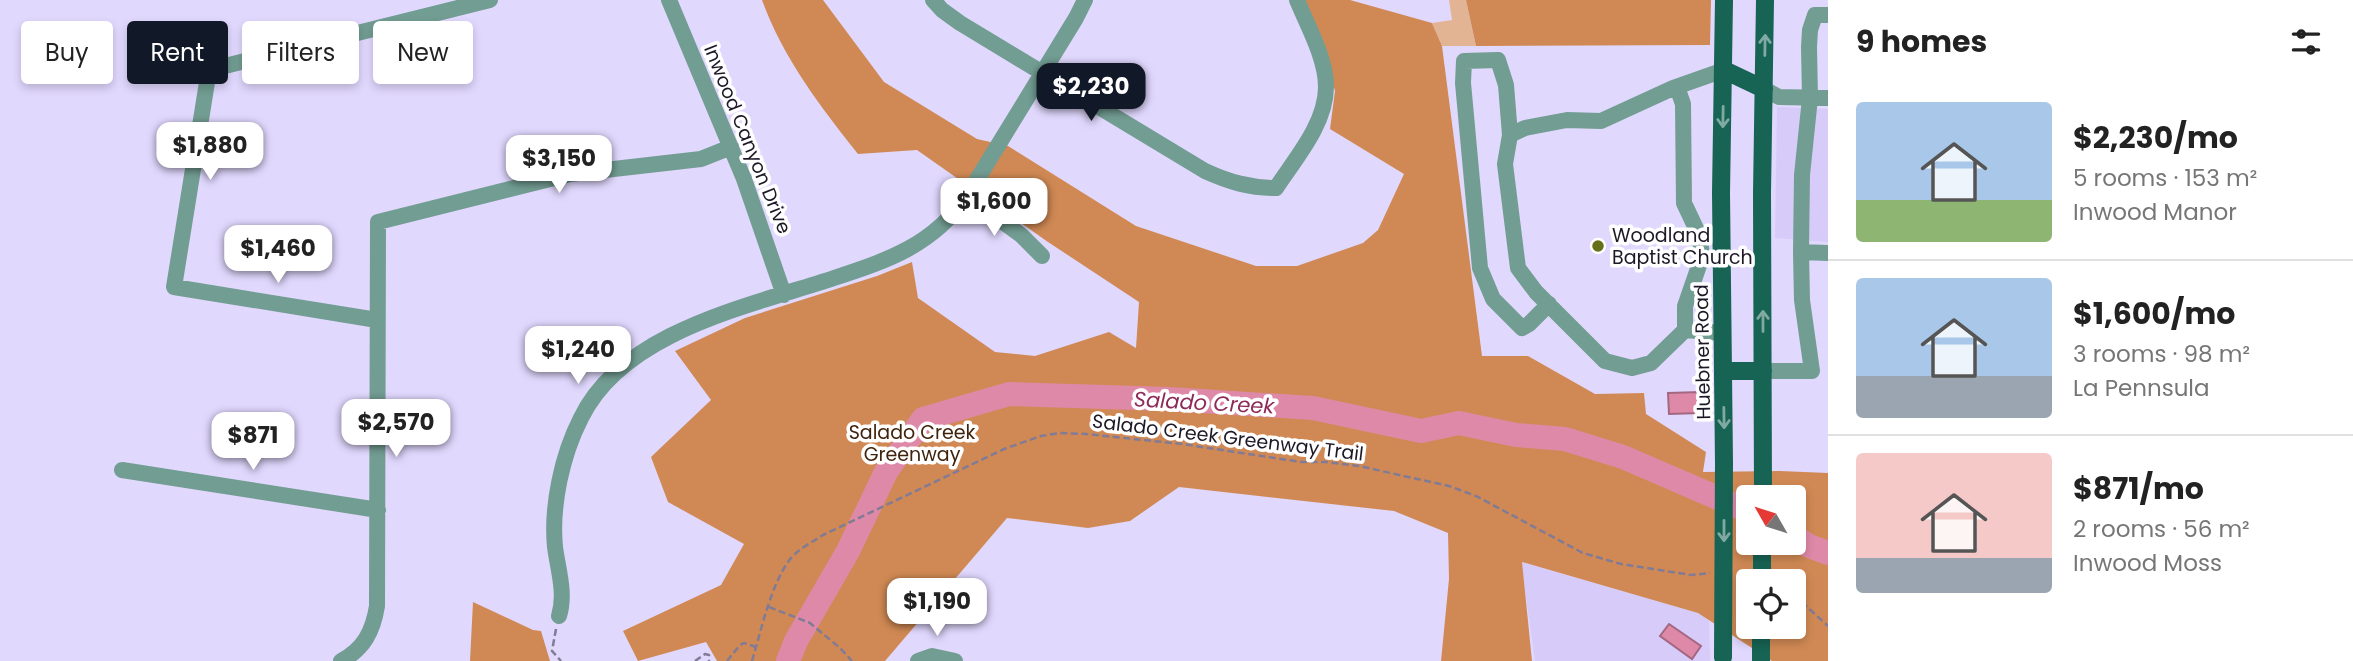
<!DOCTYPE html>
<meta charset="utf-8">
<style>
:root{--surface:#fff;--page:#f6f6f6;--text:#222;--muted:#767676;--line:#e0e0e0;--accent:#111827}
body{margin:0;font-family:Poppins,sans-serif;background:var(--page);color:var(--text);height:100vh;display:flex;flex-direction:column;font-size:26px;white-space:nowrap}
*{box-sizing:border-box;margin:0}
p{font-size:23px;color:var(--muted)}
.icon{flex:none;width:38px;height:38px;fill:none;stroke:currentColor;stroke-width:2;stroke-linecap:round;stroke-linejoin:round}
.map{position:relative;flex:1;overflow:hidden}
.drawer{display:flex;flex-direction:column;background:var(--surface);width:525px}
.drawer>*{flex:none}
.hud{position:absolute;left:21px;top:21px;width:665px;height:63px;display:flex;gap:14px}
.needle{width:46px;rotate:309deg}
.tools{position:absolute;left:1736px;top:485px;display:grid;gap:14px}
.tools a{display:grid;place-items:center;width:70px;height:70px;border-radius:7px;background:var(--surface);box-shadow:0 4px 10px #0003;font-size:35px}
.price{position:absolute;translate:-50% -60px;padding:0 16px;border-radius:14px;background:#fff;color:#222;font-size:23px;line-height:46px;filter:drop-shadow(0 2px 4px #0008)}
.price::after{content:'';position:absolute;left:50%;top:42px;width:21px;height:16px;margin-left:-10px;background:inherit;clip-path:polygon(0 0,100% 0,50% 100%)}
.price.selected{background:var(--accent);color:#fff}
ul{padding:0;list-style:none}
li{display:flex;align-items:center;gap:21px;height:175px;padding:0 28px}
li+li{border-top:2px solid var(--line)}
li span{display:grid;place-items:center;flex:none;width:196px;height:140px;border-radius:7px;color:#555}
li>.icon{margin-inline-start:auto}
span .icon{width:84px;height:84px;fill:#fffc;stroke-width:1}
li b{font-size:30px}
h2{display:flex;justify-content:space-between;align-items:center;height:84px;padding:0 28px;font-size:30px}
.tag{padding:0 24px;border-radius:7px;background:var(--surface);box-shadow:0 4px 10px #0003;font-size:24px;line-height:63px}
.tag.selected{background:var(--accent);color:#fff}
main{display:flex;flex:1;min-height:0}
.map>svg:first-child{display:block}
</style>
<main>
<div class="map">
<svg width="1828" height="661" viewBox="0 0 1828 661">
<rect width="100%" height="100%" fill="#e1d8fe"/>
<!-- built -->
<path fill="#d7ccf9" d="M1777 107 1828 109V242L1775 238Z
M1521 562 1698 613 1709 619 1710 661H1535Z"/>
<!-- green -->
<path fill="#e3b493" d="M1449 0H1466L1476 46H1442L1432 23 1452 20Z"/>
<!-- forest -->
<path fill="#d08954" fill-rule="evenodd" d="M762 0H823L884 82 977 139 1008 146 1136 226 1256 266H1297L1363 243 1378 230 1404 174 1330 129 1335 91 1324 53 1304 0H1350L1432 23 1442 46 1482 356H1528L1595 394 1644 393 1646 414 1706 452 1703 472 1780 471 1828 473V661H1772L1698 613 1522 562 1532 661H1441L1449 579 1448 533 1394 511 1179 487 1130 521 1088 528 1007 518 885 661H717L706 642 638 661 623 631 721 585 744 544 668 502 651 457 711 400 675 351 745 318 877 276 912 262 918 298 995 352 1035 356 1109 332 1136 348 1139 302 1048 242 917 150 858 154C820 106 783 58 762 0ZM1748 497H1794V542H1748ZM1748 581H1794V626H1748Z
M1466 0H1711L1710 45 1476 46Z
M473 602 533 630 541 631 550 661H470Z"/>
<!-- water -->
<path fill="#de89a8" stroke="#a46781" stroke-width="2" d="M1700 392 1701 413 1669 414 1668 393Z
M1669 624 1701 646 1692 659 1660 636Z"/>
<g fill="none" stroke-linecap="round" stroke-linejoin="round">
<!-- river -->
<path stroke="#de89a8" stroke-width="24" d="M1794 536 1809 546 1828 553
M788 661 796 641 848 551 886 472 923 419 1009 394 1169 399 1313 408 1421 431 1459 423 1516 435 1565 439 1623 457 1748 511"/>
<!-- path -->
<path stroke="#817b95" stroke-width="2.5" stroke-dasharray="7 3.5" stroke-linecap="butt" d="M1794 595 1828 626
M769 607 810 623 840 648 852 661
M556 629 552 651 561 661
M695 661 705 654 709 655V661
M727 661 740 645 744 643 756 647
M752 661C761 631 770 588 788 562 796 550 811 543 823 535L1004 449 1041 436 1060 433 1086 434 1182 444 1301 462H1326L1359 466 1449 486 1476 496 1583 553 1621 564 1691 575 1710 573"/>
<!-- minor -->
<path stroke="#729d92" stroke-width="16" d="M669 0 744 179 784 295
M933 0 942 10 960 23 1205 171C1229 182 1250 188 1276 188 1295 159 1326 124 1326 87 1326 58 1308 27 1297 0
M1828 15H1815L1810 30 1809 47 1810 98 1802 175 1801 252 1828 253
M1677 87 1683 104 1684 203 1700 237 1702 257 1685 306V330
M1764 89 1779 97 1828 98
M1510 135 1506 85 1498 60 1464 61 1463 83 1480 268 1493 299 1522 328 1529 324 1549 304
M967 196 1021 235 1042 256
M377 320 174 287 209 70 490 0
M1722 333 1685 330 1651 363 1632 368 1605 361 1536 292 1518 268 1505 164 1510 135 1525 128 1567 120 1601 121 1673 88 1724 70
M1763 371H1812L1802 300 1801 252
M122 470 378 510
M559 616C566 593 558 570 555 547 551 506 562 455 581 418 623 331 750 306 834 278 889 260 933 245 967 196L1076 18 1085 0
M341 661C364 649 373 631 377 606L378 222 570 174 701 159 731 147
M918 661 932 656 955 661"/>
<!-- major -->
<path stroke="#176354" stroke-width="18" d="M1724 70 1764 89
M1723 371H1763
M1724 463 1721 193 1724 0
M1763 497 1762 193 1765 0
M1761 661V626"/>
<!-- major-bridge -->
<path stroke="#176354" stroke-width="18" d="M1762 581V542
M1723 657 1724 463"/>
</g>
<!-- one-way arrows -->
<defs><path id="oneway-shaft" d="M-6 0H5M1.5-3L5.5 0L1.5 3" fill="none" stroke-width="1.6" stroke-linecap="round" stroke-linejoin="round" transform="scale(1.75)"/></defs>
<g stroke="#7fa9a1">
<use href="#oneway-shaft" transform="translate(1765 45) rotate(-89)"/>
<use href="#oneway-shaft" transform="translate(1723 117) rotate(91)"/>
<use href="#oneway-shaft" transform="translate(1763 321) rotate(-90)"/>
<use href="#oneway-shaft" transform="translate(1724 418) rotate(89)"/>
<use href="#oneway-shaft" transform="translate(1724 531) rotate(90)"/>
</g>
<!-- markers -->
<circle fill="#657019" stroke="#fff" stroke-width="2.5" cx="1598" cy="246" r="7"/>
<g text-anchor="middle" stroke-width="7" stroke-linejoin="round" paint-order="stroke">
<!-- street labels -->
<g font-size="19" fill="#1c1826" stroke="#fff">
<text transform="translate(748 139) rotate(68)" y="7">Inwood Canyon Drive</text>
<text transform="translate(1702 352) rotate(-91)" y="7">Huebner Road</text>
<text transform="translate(1228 437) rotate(7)" y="7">Salado Creek Greenway Trail</text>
</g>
<!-- poi labels -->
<g font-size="19" fill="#1c1826" stroke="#fff" text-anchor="start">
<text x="1612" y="242">Woodland<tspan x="1612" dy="22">Baptist Church</tspan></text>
</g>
<!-- park labels -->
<g font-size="19" fill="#40230c" stroke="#fff">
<text x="912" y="439">Salado Creek<tspan x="912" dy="22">Greenway</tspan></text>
</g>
<!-- water labels -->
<g font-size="21" font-style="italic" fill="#8e2a58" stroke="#fff">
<text transform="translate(1204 403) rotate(3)" y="7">Salado Creek</text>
</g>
</g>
</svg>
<div class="tools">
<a><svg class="needle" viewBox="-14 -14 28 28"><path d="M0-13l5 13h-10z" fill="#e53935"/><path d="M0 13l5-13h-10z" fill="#767676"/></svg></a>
<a><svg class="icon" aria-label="locate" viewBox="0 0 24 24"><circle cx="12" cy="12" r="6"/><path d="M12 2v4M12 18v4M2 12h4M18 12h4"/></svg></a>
</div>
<b class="price selected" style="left:1091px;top:123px">$2,230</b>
<b class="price" style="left:210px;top:182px">$1,880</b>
<b class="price" style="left:559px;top:195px">$3,150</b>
<b class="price" style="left:994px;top:238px">$1,600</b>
<b class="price" style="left:278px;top:285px">$1,460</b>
<b class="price" style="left:578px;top:386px">$1,240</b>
<b class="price" style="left:396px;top:459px">$2,570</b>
<b class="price" style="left:253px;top:472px">$871</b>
<b class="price" style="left:937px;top:638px">$1,190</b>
<div class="hud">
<a class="tag">Buy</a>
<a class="tag selected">Rent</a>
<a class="tag">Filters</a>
<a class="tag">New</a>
</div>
</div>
<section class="drawer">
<h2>9 homes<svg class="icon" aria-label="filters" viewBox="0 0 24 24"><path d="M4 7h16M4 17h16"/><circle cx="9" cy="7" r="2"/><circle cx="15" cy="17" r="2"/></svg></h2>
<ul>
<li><span style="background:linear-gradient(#a9c7e8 70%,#8fb573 0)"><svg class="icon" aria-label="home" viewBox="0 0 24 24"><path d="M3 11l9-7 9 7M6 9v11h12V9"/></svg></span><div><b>$2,230/mo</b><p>5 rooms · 153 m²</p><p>Inwood Manor</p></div></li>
<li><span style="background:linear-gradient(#a9c7e8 70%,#9aa5b1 0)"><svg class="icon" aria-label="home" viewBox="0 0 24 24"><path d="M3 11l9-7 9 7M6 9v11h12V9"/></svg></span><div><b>$1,600/mo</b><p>3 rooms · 98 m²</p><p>La Pennsula</p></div></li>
<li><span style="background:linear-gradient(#f6c9c9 75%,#9aa5b1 0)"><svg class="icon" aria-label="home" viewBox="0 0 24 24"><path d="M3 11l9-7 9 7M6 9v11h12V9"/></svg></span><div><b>$871/mo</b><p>2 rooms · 56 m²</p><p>Inwood Moss</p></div></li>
</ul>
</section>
</main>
